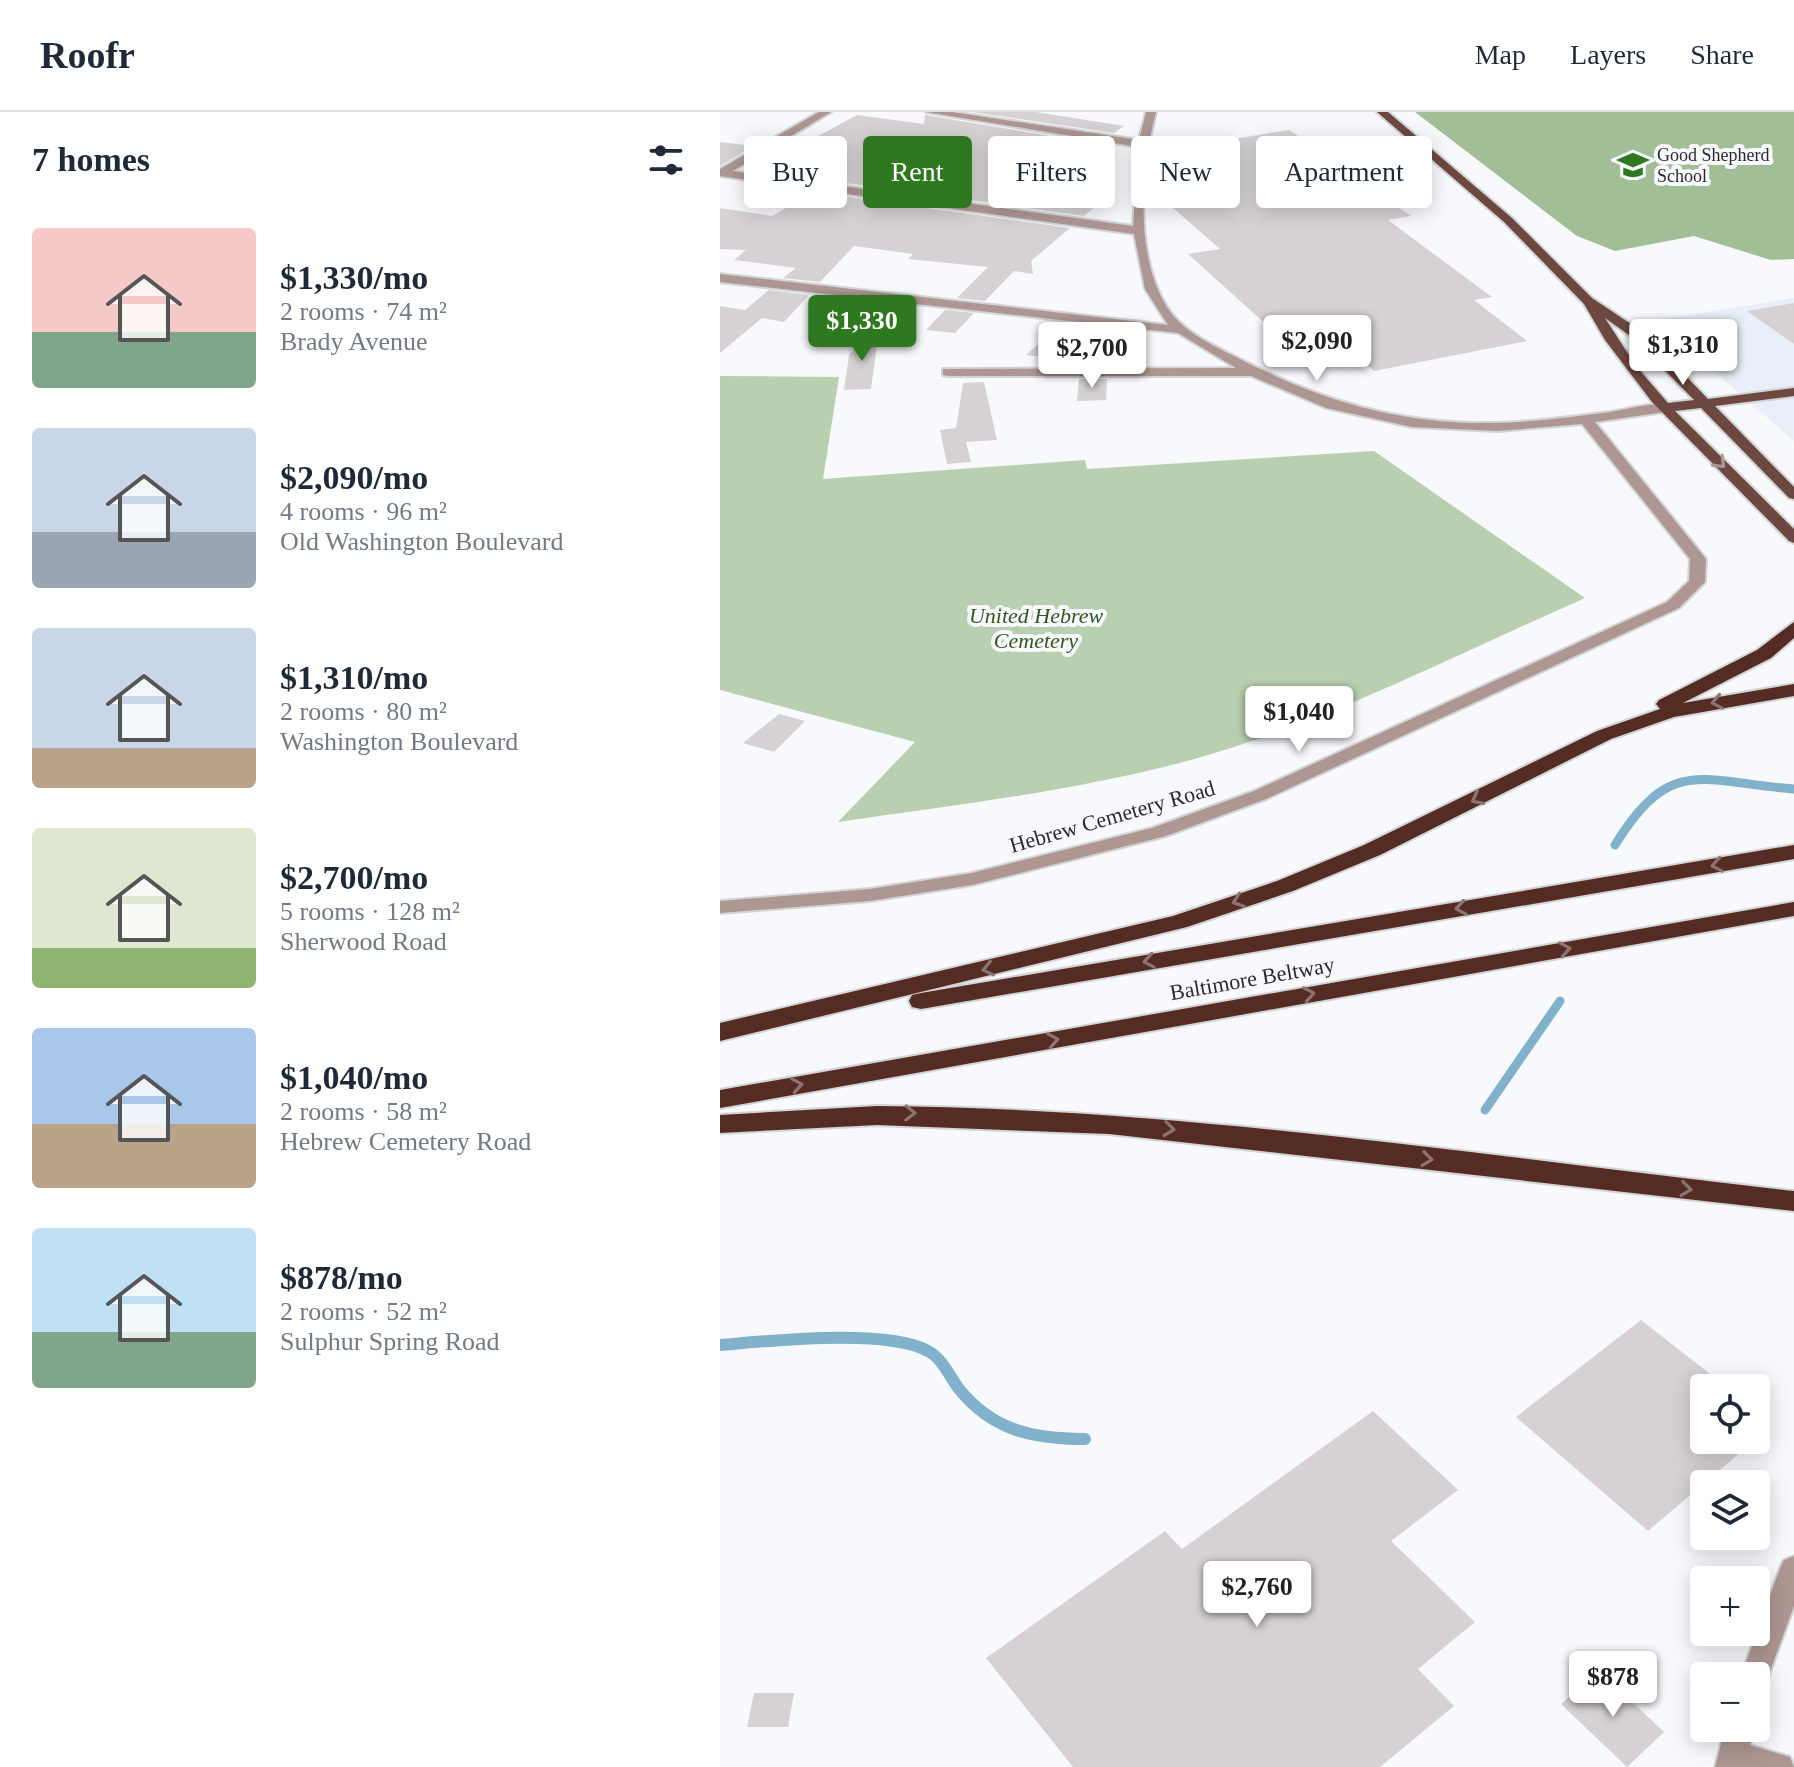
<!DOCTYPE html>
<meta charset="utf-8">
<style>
:root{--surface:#fff;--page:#f2f2f3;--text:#1f2937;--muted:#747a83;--line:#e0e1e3;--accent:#2e7920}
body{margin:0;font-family:"Times New Roman",serif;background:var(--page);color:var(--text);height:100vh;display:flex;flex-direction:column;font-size:30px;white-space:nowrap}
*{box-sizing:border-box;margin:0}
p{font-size:26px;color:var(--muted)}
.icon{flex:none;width:44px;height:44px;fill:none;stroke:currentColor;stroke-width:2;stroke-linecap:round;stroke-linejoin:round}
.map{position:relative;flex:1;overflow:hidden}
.panel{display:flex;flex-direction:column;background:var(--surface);width:720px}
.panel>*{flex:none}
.guide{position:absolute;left:24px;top:24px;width:760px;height:72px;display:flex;gap:16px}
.controls{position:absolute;left:970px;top:1262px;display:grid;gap:16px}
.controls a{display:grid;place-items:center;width:80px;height:80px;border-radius:8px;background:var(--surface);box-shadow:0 4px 20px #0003;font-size:40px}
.price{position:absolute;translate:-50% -68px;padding:0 18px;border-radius:8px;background:#fff;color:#222;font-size:26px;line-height:52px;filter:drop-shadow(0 2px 4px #0008)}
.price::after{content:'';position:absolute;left:50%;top:48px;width:24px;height:18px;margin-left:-12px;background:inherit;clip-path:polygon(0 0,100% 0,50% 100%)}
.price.active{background:var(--accent);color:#fff}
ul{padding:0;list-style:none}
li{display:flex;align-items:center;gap:24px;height:200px;padding:0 32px}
li span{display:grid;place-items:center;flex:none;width:224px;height:160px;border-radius:8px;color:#555}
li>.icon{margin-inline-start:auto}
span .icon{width:96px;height:96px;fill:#fffc;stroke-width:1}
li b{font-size:34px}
h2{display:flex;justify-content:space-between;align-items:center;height:96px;padding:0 32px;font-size:34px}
.tag{padding:0 28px;border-radius:8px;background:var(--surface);box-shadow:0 4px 20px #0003;font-size:28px;line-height:72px}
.tag.active{background:var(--accent);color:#fff}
header{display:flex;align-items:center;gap:48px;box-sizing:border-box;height:112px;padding:0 40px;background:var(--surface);border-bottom:2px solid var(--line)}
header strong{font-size:38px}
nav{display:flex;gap:44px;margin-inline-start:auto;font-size:28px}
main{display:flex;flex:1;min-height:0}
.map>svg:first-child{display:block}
</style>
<header>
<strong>Roofr</strong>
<nav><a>Map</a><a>Layers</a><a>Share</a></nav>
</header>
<main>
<section class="panel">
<h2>7 homes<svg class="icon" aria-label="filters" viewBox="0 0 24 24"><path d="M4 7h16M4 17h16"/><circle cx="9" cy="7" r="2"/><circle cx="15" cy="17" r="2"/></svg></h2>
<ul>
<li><span style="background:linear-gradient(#f6c9c9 65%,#7fa58c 0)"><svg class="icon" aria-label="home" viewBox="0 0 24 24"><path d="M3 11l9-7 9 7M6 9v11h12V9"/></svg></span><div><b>$1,330/mo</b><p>2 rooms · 74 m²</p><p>Brady Avenue</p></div></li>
<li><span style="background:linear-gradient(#c9d6e8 65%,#9aa5b1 0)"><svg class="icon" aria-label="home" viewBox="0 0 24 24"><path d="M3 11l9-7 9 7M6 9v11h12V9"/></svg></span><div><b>$2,090/mo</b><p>4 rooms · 96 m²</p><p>Old Washington Boulevard</p></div></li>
<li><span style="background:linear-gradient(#c9d6e8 75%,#b9a48a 0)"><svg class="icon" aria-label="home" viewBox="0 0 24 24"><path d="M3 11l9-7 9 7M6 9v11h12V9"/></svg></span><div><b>$1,310/mo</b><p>2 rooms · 80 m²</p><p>Washington Boulevard</p></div></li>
<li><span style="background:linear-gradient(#dfe7d0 75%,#8fb573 0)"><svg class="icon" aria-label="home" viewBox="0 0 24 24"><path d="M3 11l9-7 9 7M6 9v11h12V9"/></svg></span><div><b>$2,700/mo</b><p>5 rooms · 128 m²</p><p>Sherwood Road</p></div></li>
<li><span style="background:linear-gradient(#a9c7e8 60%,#b9a48a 0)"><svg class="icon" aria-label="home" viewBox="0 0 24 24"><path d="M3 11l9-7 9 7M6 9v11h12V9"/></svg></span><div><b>$1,040/mo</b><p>2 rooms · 58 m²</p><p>Hebrew Cemetery Road</p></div></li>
<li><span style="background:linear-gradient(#bfe0f5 65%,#7fa58c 0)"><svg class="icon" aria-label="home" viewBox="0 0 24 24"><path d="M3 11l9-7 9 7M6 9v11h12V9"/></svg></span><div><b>$878/mo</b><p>2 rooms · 52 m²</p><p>Sulphur Spring Road</p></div></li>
</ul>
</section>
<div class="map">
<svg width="1074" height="1655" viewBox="0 0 1074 1655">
<rect width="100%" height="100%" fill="#f7f9fc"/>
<!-- built -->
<path fill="#e8eff9" d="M1074 186V329L936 208Z"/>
<!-- green -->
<path fill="#b9d0b0" d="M0 264 119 265 103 367 365 348 367 357 654 339 865 486C736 543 607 610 471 648 355 679 236 693 118 710L195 630 0 578Z"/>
<!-- forest -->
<path fill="#a1be97" d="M695 0H1074V147L1051 148 974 124 895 139 857 124Z"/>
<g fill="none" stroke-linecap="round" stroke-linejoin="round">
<!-- stream-far1 -->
<path stroke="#81b1cb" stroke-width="9" d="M895 733C951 642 982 670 1074 677
M765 998 840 889"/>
<!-- stream -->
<path stroke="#81b1cb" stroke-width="12" d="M0 1233C49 1229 167 1216 208 1239 222 1246 230 1265 239 1277 273 1319 314 1327 365 1327"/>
</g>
<!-- building -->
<path fill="#d6d2d3" d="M252 0H316L404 14 394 21Z
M137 3 204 12 205 3 379 32 346 54 381 48 374 63 392 65 365 85 383 88 364 104 111 69 121 64 47 54 38 59 22 57 78 26 91 28Z
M569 18 676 89 671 90 691 104 668 108 772 185 754 188 807 229 654 259 606 217 561 226 468 142 500 137 452 95 506 86 446 38Z
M0 30 33 34 0 54Z
M93 80 350 116 311 149 313 162 294 159 265 189 237 186 268 155 188 147 193 142 134 134 100 170 63 166 76 156 14 148 26 138 0 137V96L52 104Z
M49 178 89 183 64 210 42 206 0 241V194L25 198Z
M1074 191V232L1027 199Z
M225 198 254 201 235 221 206 218Z
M160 211 151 277 124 278 129 243Z
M331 221 389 228 387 253 360 254V248L306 243Z
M359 267H387L386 288 357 289Z
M264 270 277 328 246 330 251 350 227 352 220 318 236 316 243 271Z
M59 602 85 609 54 640 23 631Z
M921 1208 1008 1276H984V1328H1035L928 1419 796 1305Z
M653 1299 738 1378 671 1429 755 1510 698 1557 734 1594 660 1655H353L266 1546 445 1419 462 1437Z
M879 1559 944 1620 907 1655 841 1592Z
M34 1581H74L68 1615H27Z"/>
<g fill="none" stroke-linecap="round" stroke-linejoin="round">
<defs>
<path id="minor" d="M99 0H111L13 59 413 114 418 35 206 0H232L419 28 426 0H436C421 58 414 142 447 195 461 218 490 232 514 244 598 288 680 313 775 311 814 310 852 305 890 300 908 297 932 290 950 293L952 296 945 300 875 310 986 447 985 470 959 496 546 687 446 724 252 773 150 789 0 801V789L150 777 252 761 432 716 534 679 947 490 969 469 970 447 862 312 778 319 692 315 606 296 531 264H228L223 263V257L516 256 458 221 0 170V162L448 213 425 177 414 122 0 64V57Z
M1074 1444V1494L1045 1573 1036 1577V1564H1021L1060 1456 1064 1448Z
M1005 1616H1035L1030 1633 1070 1645 1074 1655H995Z"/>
<path id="major" d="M657 0H668L792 106 872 186 923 220 988 287 1074 276V284L995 294 1074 375V387L1069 386 981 296 955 299 1074 417V431L1069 429 932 290 885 228 864 192 784 110ZM885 206 913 226 974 288 948 291 916 254Z"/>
<path id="highway" d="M1074 510V526L1051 546 963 591 1074 572V584L954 605 891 627 660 743 573 779 467 815 0 929V911L453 804 557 769 644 733 877 619 940 597 936 592 939 588 1037 538Z
M1074 733V747L201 897 192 895 189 889 192 883 201 881Z
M1074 790V804L0 996V978Z
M157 994C464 996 770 1045 1074 1079V1099L389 1022 157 1013 0 1021V1003Z"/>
</defs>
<!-- minor casing -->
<use href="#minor" stroke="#d2d4d7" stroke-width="4"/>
<!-- major casing -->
<use href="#major" stroke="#d2d4d7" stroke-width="4"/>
<!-- highway casing -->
<use href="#highway" stroke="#d2d4d7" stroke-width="4"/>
<!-- minor -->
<use href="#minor" fill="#ae9792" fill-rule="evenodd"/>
<!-- major -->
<use href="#major" fill="#6d4840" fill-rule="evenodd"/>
<!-- highway -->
<use href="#highway" fill="#552c24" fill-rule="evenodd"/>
</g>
<!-- one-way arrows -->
<defs><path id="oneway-chevron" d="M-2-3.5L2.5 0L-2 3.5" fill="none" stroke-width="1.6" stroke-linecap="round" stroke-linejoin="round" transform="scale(2)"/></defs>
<use stroke="#ab9895" href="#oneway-chevron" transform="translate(1000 351) rotate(45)"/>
<g stroke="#8e7470">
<use href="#oneway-chevron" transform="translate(997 590) rotate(169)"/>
<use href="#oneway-chevron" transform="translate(757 687) rotate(153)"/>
<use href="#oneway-chevron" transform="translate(997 753) rotate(170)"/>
<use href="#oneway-chevron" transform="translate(518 789) rotate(161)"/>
<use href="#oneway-chevron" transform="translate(741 796) rotate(170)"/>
<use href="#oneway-chevron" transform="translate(845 837) rotate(-10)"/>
<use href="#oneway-chevron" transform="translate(429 849) rotate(170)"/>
<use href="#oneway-chevron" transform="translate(268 857) rotate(167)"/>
<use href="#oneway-chevron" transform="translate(589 882) rotate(-10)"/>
<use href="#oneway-chevron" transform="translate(333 928) rotate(-10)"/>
<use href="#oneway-chevron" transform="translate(77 973) rotate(-10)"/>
<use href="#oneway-chevron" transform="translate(190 1001) rotate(1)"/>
<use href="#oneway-chevron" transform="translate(449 1017) rotate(7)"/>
<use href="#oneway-chevron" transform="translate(707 1047) rotate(7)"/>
<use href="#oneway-chevron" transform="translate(966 1077) rotate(7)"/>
</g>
<!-- icons -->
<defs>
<symbol id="school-bare" viewBox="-9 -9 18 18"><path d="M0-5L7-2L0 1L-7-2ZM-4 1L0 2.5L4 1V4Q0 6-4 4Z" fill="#2e7920" stroke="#f7f9fc" stroke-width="2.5" paint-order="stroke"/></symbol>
</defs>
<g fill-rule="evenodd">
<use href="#school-bare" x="891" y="31" width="44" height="44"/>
</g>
<g text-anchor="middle" stroke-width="8" stroke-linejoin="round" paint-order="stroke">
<!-- far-poi labels -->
<g font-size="18" fill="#2a2b2c" stroke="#f7f9fc" text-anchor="start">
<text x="937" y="49">Good Shepherd<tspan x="937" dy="21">School</tspan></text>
</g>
<!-- park labels -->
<g font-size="22" font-style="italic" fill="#325822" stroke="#f7f9fc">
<text x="316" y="511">United Hebrew<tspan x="316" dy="25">Cemetery</tspan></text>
</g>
<!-- street labels -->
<g font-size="22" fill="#2a2b2c" stroke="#f7f9fc">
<text transform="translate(392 704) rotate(-16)" y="8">Hebrew Cemetery Road</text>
<text transform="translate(532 866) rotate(-10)" y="8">Baltimore Beltway</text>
</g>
</g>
</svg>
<div class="controls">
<a><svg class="icon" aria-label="locate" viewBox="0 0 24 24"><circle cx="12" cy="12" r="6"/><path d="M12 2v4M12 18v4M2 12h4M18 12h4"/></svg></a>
<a><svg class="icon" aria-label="layers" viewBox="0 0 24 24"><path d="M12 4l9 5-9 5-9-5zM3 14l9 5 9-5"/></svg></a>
<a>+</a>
<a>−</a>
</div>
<b class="price active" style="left:142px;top:251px">$1,330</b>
<b class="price" style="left:597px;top:271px">$2,090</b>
<b class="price" style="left:963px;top:275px">$1,310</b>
<b class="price" style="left:372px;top:278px">$2,700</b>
<b class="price" style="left:579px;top:642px">$1,040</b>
<b class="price" style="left:537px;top:1517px">$2,760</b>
<b class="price" style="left:893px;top:1607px">$878</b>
<div class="guide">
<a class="tag">Buy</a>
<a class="tag active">Rent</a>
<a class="tag">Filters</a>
<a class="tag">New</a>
<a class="tag">Apartment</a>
</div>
</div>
</main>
